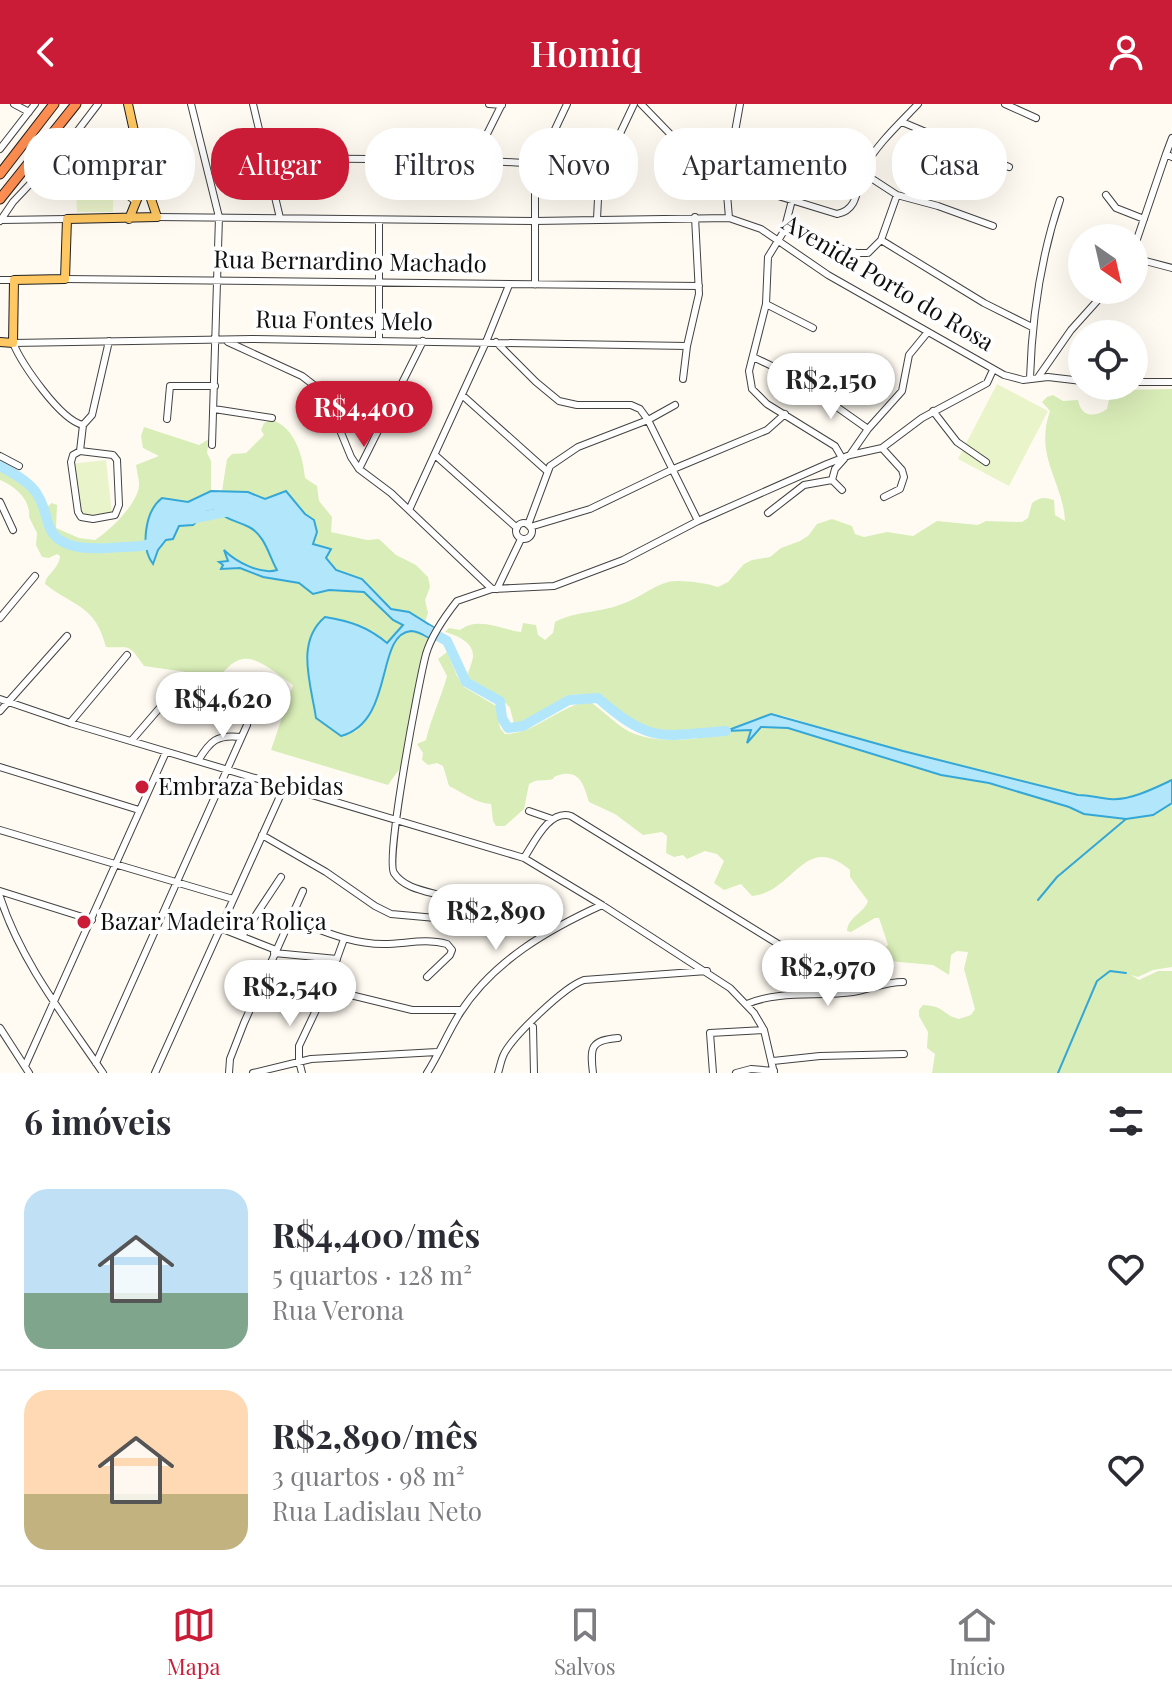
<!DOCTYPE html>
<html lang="pt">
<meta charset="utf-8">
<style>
:root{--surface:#fff;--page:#f2f2f3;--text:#2b2b33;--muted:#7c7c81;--line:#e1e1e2;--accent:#cb1c37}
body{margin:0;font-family:"Playfair Display",serif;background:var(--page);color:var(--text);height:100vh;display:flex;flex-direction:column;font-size:30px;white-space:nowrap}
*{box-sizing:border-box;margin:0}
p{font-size:26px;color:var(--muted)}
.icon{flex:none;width:44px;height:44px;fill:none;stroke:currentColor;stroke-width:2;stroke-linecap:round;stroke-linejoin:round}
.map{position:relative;height:969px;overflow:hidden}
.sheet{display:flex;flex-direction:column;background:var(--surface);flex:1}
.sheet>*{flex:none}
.hud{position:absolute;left:24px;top:24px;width:1124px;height:72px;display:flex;gap:16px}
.needle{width:52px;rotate:146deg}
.controls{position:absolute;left:1068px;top:120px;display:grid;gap:16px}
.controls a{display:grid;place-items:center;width:80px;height:80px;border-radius:50%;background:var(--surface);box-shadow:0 8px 32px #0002;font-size:40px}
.price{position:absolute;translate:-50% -68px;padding:0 18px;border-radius:28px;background:#fff;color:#222;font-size:26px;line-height:52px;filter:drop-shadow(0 2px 4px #0008)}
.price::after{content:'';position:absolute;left:50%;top:48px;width:24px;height:18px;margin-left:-12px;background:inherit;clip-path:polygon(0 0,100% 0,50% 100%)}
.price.active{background:var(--accent);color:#fff}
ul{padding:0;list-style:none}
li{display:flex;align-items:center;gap:24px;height:200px;padding:0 24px}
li+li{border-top:2px solid var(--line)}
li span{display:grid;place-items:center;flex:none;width:224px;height:160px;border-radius:24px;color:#555}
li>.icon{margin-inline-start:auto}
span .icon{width:96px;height:96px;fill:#fffc;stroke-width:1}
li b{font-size:34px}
h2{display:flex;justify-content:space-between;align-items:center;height:96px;padding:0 24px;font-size:34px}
.pill{padding:0 28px;border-radius:32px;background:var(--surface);box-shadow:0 8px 32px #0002;font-size:28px;line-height:72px}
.pill.active{background:var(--accent);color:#fff}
header{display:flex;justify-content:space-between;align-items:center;height:104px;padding:0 24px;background:var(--accent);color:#fff;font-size:36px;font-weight:600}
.tab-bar{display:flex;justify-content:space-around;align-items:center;height:112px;border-top:2px solid var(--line);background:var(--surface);font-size:22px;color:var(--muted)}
.tab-bar a{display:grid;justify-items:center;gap:4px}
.tab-bar .active{color:var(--accent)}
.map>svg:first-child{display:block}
</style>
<header><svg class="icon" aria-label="back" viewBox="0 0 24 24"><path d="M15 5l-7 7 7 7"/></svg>Homiq<svg class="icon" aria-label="person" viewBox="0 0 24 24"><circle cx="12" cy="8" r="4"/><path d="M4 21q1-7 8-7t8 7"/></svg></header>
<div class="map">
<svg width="1172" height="969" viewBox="0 0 1172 969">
<rect width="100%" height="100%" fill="#fffbf2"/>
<!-- green -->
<path fill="#d9edb8" d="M1172 285V676C1155 685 1129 697 1110 695 1098 694 1090 691 1078 691L903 648 784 612C765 609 746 617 729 627L751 626 748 636 761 623 788 624 941 671 989 679 1069 703 1084 710 1153 711 1172 699V863L1153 866 1138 873 1131 871 1139 876 1158 867H1172V969H932L935 950 927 944 928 928 919 912V906L923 901C946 902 942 911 959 915L971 911 975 905 964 865 968 848 957 847 951 851 949 871 933 861 855 854 856 850 880 848 888 841 879 814H875L851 828 847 827C848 813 864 809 868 797L850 773V766C804 727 795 788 752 792L741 780 724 786 714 779 724 757 717 750 705 747 687 755 683 751 674 753 666 749 667 732 662 728 643 731 615 710 589 698C584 683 581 665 559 671 549 674 558 675 548 676 539 677 537 675 529 680L524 705 505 722H496L493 717 491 700C475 699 464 689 449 682L443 662 437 659 428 661 422 656 423 649 417 640 426 636C431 614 441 594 447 572L438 555 447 548 457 572 464 583 496 602 500 624 505 630C535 630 559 602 589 597 603 606 616 621 630 628 656 640 699 637 725 628L719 624C662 628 644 634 601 590L568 591 525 619 514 620 510 604 499 592 467 573C468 567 472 560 473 553 474 538 456 531 445 528L449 524 460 526C477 512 501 525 521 528L523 519 536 521 538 531 545 536 553 529 555 518C575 507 600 509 622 500 638 495 652 482 668 478 679 475 707 479 718 483L728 478 744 460 752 456 770 453 781 444 800 437 808 432 817 420 832 415 852 422 855 430 864 433 887 428 913 432 937 417 978 421 986 417 1022 418 1028 414 1032 399C1040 393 1045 393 1054 396L1055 411 1065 417C1063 377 1034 353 1050 307L1042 298 1047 293 1053 291 1063 297 1078 296C1081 313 1094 314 1107 305L1109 296 1119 286Z
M272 316C295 323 303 353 305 374L317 382 319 397 332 413 331 428 367 436 379 435 396 451 416 461 428 473 430 483 425 496 428 509 425 518 409 508 391 505 362 475 336 466 326 454 321 443 313 440 317 428 314 416 305 410 286 387 265 395 222 387 227 355 232 350 246 349 264 331 261 326 264 319Z
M144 323 199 341 209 335 207 349 211 357V387L188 398 171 395C157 419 139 433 154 460L158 446 179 422 193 421 206 408 215 406C228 417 235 416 249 423 265 431 270 452 277 466 261 470 238 459 226 449L228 458 223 457 221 465 240 464 263 473 299 479 313 490 329 486 364 488 393 516 403 521 387 539 373 527 309 557 308 569 314 600 355 628C363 620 370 614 374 603 381 586 387 528 411 527 417 527 424 531 429 534L421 554 403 660 388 681 271 646 293 581C251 550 240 540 209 588 203 597 201 602 190 602L186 597C190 587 193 578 186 568L144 562C127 537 130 545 106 543 95 501 76 504 45 480 46 470 59 465 60 452L57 450 49 454 42 453 36 441 37 429 29 413C31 396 15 382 0 376V366C24 377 41 394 47 420L48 402 52 399 57 401 56 424 79 434 95 436C110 426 132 405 138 387 141 379 137 370 136 361L159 352 143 344 141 332Z"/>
<!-- pitch -->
<path fill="#eaf4ca" d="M76 85H113V108H77Z
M997 280 1048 307 1009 382 958 355Z
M106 356 112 410 76 414 70 360Z"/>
<!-- water -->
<path fill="#b2e7fb" stroke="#34a7d7" stroke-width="2" d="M211 387 248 388 265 395 286 387 305 410 314 416 317 428 313 440 331 445 326 454 336 466 362 475 391 505 409 508 433 523 429 534C424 531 417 527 411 527 375 530 395 618 341 632L316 614C311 580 295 538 325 513 350 517 368 523 387 539L403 521 393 516 364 488 329 486 313 490 299 479 263 473 240 464 221 465 223 461 219 458 228 457 224 446C236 458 261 471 277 466 269 452 265 431 249 423 235 416 228 417 215 406L206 408 193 421 179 422 173 435 166 436 158 446 153 460C140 443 145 407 162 394L188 398Z
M771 610 903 647 1078 691C1090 691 1098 694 1110 695 1129 697 1155 684 1172 676V699L1153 711 1126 715 1084 710 1069 703 989 679 941 671 788 624 761 623 747 639 751 626 726 627Z"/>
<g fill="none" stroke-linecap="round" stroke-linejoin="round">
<!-- stream -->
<path stroke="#34a7d7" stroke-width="2" d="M1038 796 1057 773 1126 715
M1058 969 1097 877 1110 867 1126 869"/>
<!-- river -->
<path stroke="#b2e7fb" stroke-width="10" d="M0 362C13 369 26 376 35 387 44 399 45 410 49 422 59 449 99 445 122 443 135 442 148 444 158 435
M191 415 230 407
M427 526 447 537 466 578 500 597 502 614 508 624 523 622 569 596 598 594C650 640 661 632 726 627"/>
<defs>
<path id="minor" d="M14 0 29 8
M191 0 219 113 212 341
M253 0 280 114
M489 0 502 1
M641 0 710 71 837 110C860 106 856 81 864 64 877 40 900 19 918 0
M1005 0 1036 14
M902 18 1009 63
M73 33 77 50 136 98
M0 45 35 0
M731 47 825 54 864 64
M1166 50 1172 34
M265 54 474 56 541 60
M474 56 502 0
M862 72 874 76 897 91 938 102 993 122
M1106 91 1116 104 1144 115
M792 96 784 127 768 153 766 200 749 267 752 285 767 300 835 342 842 354
M157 113 534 117 729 114 761 125 828 171 1004 271 1023 276 1048 273 1082 277
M729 114 726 78 740 0
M597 115 599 74 634 0
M1 116 67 115
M0 117 13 98 66 42 98 0
M784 127 857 149H868L881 136 897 91
M881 136 984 199 1032 223
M1134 144 1166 50 1172 53
M1134 154 1172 164
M65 175 699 182
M0 176H14
M535 181V78L550 36 567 0
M766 200 813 224
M109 237 92 311 83 321C60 316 22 260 13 239L252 235 687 242
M379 237V116
M228 238 302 272 315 282 328 297 351 353 359 365 391 389 492 485
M496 238 536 278 559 297 577 301H631L640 305 648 316 675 301
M753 253 793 272 868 325
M1039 272 1071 226 1107 186
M1030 274C1032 212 1040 155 1060 96
M683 275 687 242 699 190 695 113
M1134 278H1172
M462 291 547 367
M328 297 392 299
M214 305 272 314
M933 307 957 338 986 358
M167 315 170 282H215
M882 344 902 366 904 373 900 385 884 393
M80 347 113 351 117 356 119 401 115 411 93 415 81 413 78 408 71 358 73 351 80 347 83 321
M435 351 517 424
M850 351 868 325 902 287 909 251 927 229
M0 352 19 362
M359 365 423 237
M832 376 842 386
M0 398 13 426
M409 406 486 238 509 181
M768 409 804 381 832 376 835 365 844 355
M516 427a8 8 0 1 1 16 0a8 8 0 1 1-16 0Z
M528 421 550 362 578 343 648 316 698 417
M530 423 590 405 671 366 767 326 785 310
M497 485 521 435
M0 514 35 472
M0 595 70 619 524 754 602 801 730 884 754 909 764 926 774 969
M0 607 67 532
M70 619 127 551
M131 637 176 585
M198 657C210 637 217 630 241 633
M0 663 139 706
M529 707 552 715
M0 726 233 795
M262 731 326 768 375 802 391 810 447 815H471L473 812C459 784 411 795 394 769 385 755 419 576 426 550 431 533 446 511 457 497L492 485 554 482 623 456 698 417 827 360 850 351 882 344 922 314 987 279 993 266
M524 754C534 739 549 705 571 712L796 851C811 862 820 870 820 890
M0 787 92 816
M0 793C21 858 65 913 103 969
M304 820C330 830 355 840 384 840 405 840 426 834 447 840L452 846 450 851 427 873
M220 824 276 846
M242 832 281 773
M274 849 337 855
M326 885 412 906H462
M747 900C779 886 819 893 853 888 871 885 885 878 903 878
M533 923 534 969
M0 924 29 969
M773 957 820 952 904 950
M96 959 247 621
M25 962 166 648
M155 969 285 681
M229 969 230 955 244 919 303 787
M253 969 311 955 437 948
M302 969 299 957V942L326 885 344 835
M427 969C439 950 448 928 460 909 493 857 549 825 602 801
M498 969C500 963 501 956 504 950 513 932 564 883 584 876L707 867
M593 969C590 944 590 936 618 934
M713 969 710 929 764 926
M736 969 751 965 774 967"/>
<path id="major" d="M129 115 144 78
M0 238 13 239 14 176 65 175 67 115 157 113 145 77 128 0"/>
<path id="highway" d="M0 70 54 0
M0 95 76 0"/>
</defs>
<!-- minor casing -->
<use href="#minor" stroke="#424242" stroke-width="8"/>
<!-- major casing -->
<use href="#major" stroke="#202020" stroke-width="10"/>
<!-- highway casing -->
<use href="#highway" stroke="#202020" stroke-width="11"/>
<!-- minor -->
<use href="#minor" stroke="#fff" stroke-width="6"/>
<!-- major -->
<use href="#major" stroke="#ffc862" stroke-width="8"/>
<!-- highway -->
<use href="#highway" stroke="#fe8e51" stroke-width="9"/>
</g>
<!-- markers -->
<g fill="#cb1c37" stroke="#fff" stroke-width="3">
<circle cx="142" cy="683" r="8"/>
<circle cx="84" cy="818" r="8"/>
</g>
<g text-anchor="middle" stroke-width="8" stroke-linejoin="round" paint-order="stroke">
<!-- street labels -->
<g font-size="24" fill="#0f0f0f" stroke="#fff">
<text transform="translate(350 158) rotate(1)" y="8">Rua Bernardino Machado</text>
<text transform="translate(888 179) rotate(31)" y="8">Avenida Porto do Rosa</text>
<text transform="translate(344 217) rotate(1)" y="8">Rua Fontes Melo</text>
</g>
<!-- poi labels -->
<g font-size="24" fill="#0f0f0f" stroke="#fff" text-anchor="start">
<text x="158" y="691">Embraza Bebidas</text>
<text x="100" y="826">Bazar Madeira Roliça</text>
</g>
</g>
</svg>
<div class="controls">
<a><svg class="needle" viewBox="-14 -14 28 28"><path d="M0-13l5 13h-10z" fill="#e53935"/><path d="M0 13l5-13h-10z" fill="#7c7c81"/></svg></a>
<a><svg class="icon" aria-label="locate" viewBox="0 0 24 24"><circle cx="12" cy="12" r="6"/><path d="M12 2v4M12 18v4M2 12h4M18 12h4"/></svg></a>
</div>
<b class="price" style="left:831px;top:317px">R$2,150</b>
<b class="price active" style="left:364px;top:345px">R$4,400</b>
<b class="price" style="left:223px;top:636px">R$4,620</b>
<b class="price" style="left:496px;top:848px">R$2,890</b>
<b class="price" style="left:828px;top:904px">R$2,970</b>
<b class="price" style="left:290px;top:924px">R$2,540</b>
<div class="hud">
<a class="pill">Comprar</a>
<a class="pill active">Alugar</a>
<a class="pill">Filtros</a>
<a class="pill">Novo</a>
<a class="pill">Apartamento</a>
<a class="pill">Casa</a>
</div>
</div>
<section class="sheet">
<h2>6 imóveis<svg class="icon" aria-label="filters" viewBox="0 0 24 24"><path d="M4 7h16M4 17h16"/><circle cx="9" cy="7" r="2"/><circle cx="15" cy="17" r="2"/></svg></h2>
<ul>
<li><span style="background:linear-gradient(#bfe0f5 65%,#7fa58c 0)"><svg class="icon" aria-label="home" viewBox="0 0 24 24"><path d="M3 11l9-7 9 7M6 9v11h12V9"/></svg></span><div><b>R$4,400/mês</b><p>5 quartos · 128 m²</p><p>Rua Verona</p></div><svg class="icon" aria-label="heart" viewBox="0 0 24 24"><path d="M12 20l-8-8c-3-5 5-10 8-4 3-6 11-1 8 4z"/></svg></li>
<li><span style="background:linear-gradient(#ffd9b3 65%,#c2b280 0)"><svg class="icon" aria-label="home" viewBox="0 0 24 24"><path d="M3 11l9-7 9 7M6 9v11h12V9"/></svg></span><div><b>R$2,890/mês</b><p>3 quartos · 98 m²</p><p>Rua Ladislau Neto</p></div><svg class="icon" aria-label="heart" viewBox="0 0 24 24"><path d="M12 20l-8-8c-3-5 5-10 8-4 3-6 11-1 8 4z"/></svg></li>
</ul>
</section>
<nav class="tab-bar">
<a class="active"><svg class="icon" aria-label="map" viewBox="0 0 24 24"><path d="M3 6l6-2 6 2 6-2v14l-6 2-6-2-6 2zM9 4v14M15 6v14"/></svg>Mapa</a>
<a><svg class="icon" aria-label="saved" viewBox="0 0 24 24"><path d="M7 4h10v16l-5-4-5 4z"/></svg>Salvos</a>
<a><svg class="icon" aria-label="home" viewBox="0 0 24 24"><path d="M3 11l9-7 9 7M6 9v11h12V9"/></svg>Início</a>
</nav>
